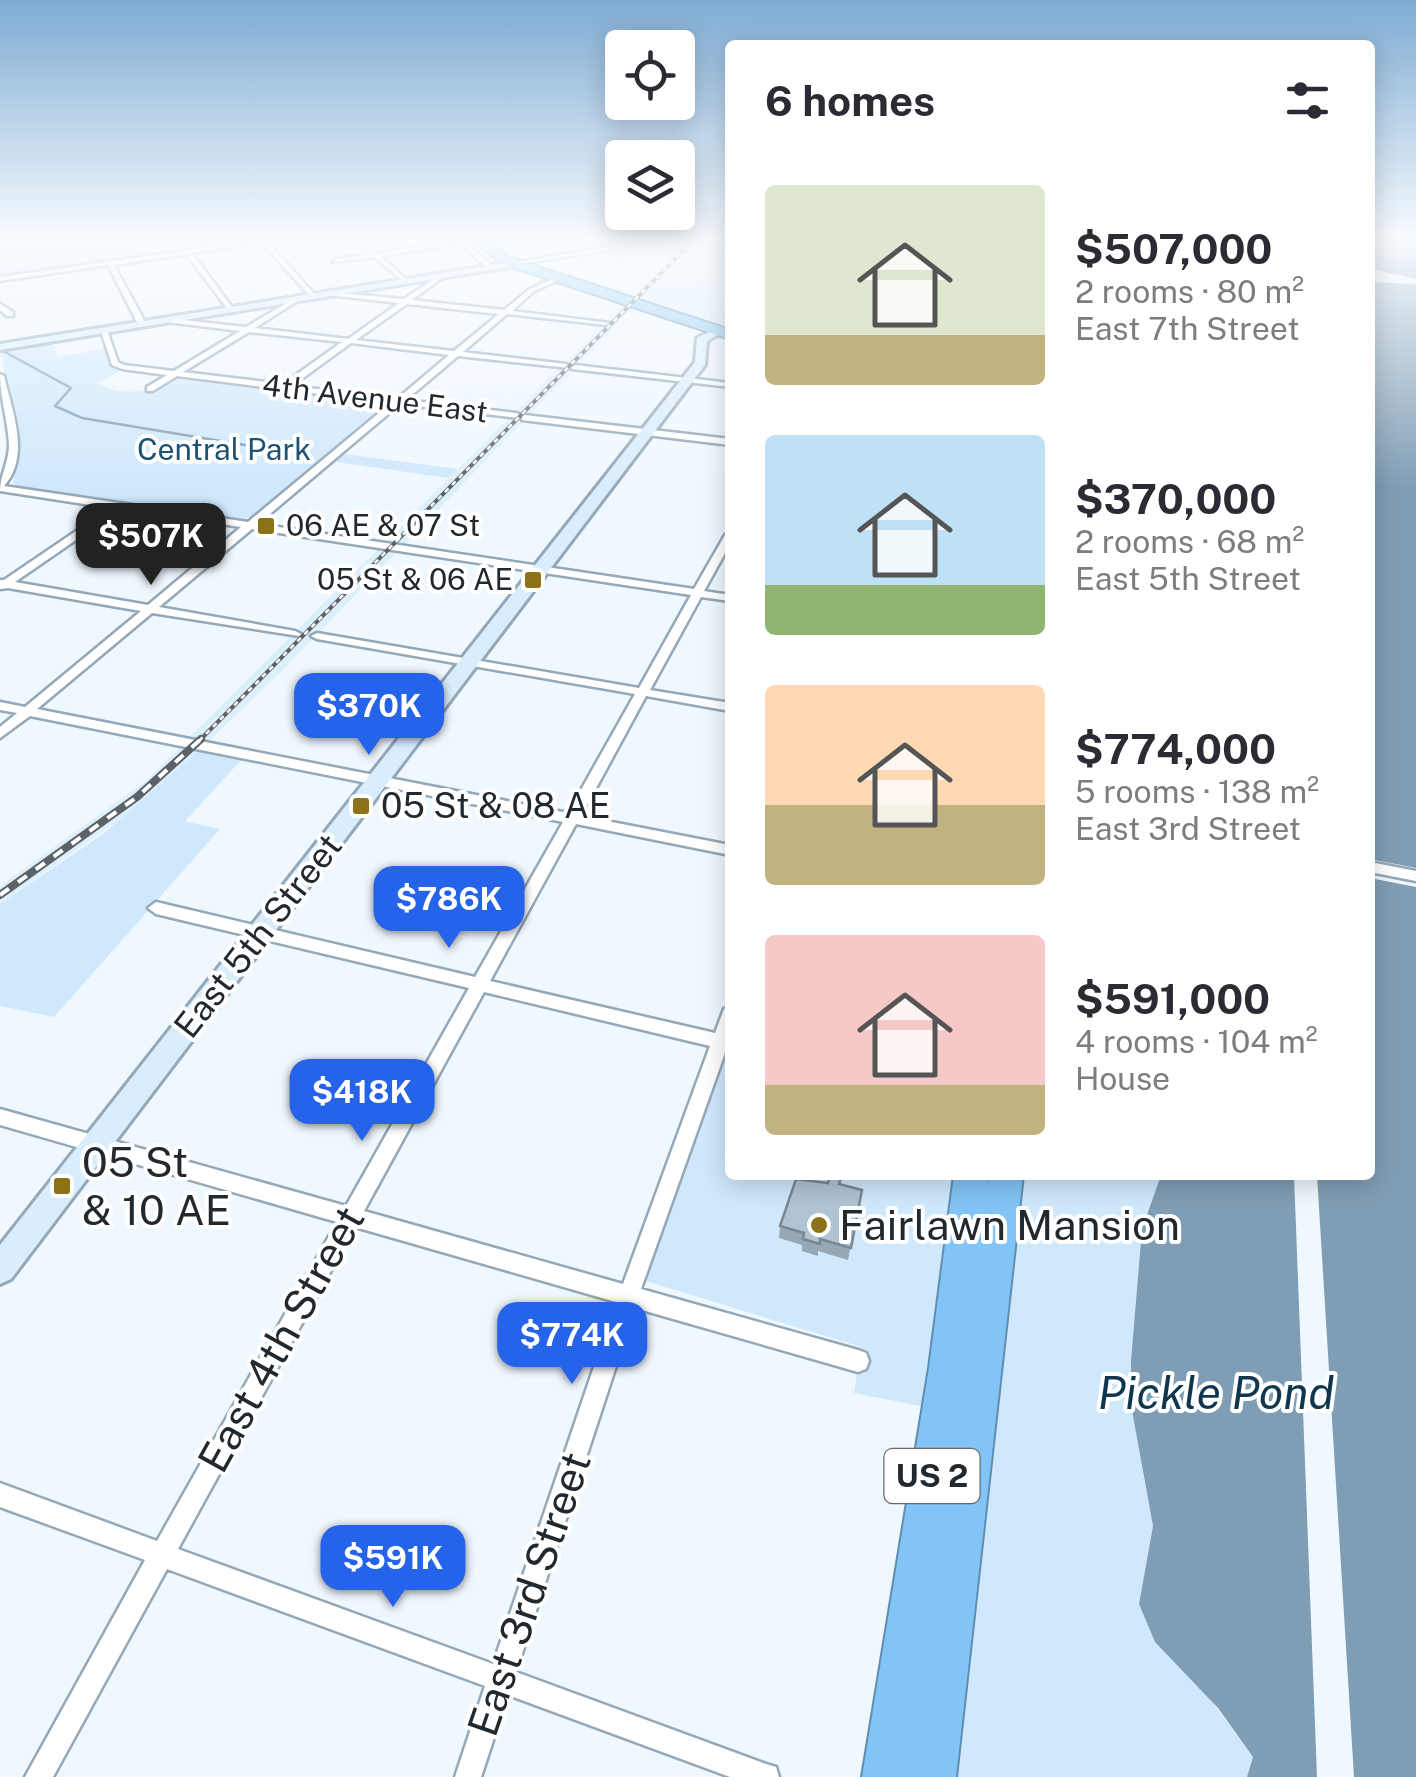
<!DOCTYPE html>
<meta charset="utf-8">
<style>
:root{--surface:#fff;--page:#f2f2f3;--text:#2b2b33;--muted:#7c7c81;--accent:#2563eb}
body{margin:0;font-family:"Public Sans",sans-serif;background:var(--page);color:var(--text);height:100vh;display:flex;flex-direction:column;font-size:38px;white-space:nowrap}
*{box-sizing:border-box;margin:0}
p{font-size:32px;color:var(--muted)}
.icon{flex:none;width:55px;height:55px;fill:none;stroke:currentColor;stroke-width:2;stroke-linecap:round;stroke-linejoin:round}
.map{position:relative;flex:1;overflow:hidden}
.details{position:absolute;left:725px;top:40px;width:650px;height:1140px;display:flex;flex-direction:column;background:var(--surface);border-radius:10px;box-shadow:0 5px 25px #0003}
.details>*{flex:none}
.buttons{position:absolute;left:605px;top:30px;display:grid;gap:20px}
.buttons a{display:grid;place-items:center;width:90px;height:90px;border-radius:10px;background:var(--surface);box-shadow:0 5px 25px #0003;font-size:50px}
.price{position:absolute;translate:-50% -85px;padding:0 22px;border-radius:20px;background:var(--accent);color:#fff;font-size:32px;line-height:65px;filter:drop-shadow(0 2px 5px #0008)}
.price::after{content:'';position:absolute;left:50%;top:60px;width:30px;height:22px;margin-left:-15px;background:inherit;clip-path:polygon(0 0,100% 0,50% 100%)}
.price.active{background:#222;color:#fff}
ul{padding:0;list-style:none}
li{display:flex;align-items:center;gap:30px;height:250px;padding:0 40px}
li span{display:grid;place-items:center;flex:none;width:280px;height:200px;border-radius:10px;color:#555}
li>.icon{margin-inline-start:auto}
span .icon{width:120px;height:120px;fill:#fffc;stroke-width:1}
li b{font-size:42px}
h2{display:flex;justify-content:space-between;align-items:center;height:120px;padding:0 40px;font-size:42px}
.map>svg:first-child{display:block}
</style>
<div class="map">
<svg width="1416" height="1777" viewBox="0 0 1416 1777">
<rect width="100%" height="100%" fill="#f0f8ff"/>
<!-- built -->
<path fill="#deeffc" d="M559 240H730V322L719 330 641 300 283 670 150 798 0 904V886L146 781 674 253 637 248 622 261 578 257 584 252 560 253 544 242Z"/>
<!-- green -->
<path fill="#d0e8fc" d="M0 240H261L0 278Z
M52 340 58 357 108 348 115 366 123 369 97 384C138 400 144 388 180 376L383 402 387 405 331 452 458 469 448 478 322 460 252 516 241 520 20 488 13 483 18 448 1 352Z
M201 749 243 758 185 821 220 829 54 1017 0 1006V904L103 834Z
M730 1054V1175H957L925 1407 854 1393 861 1347 646 1281 721 1061Z
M1025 1175H1161L1142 1229 1131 1362V1405L1153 1526 1139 1604 1253 1757 1247 1777H949Z"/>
<!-- water -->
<path fill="#7f9db4" d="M1370 240H1416V279L1372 269Z
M1370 282 1416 284V868L1370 859Z
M1370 878 1416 887V1777H1354L1317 1175H1370Z
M1161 1175H1294L1317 1777H1247L1253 1757 1218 1708 1155 1642 1139 1604 1153 1526 1131 1405V1361L1142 1229Z"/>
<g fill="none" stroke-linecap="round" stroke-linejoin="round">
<!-- stream -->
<path stroke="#7f9db4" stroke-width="2.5" d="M5 352 71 388 55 406 82 418 251 446"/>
<defs>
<path id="street" d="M260 240H275L268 242 315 295V297H311L262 243 192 253 234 310 230 312 186 254 114 265 146 324 142 326 138 324 108 265 0 281V277Z
M357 240H364L378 253 463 240 493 267 488 268 460 244 381 256 407 280 405 283 375 257 333 262 335 259 371 254Z
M632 243 630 246 515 265 512 263Z
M444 272 446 275 412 300 504 310 530 289 559 276 561 279 534 291 512 311 610 323 606 325 507 314 463 352 566 364 570 366 569 368 458 356 406 400 516 413 519 414V418L400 404 258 524 694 589 725 535 730 532V544L704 591 730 595V601L701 597 650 690 730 703V711L646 696 581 816 730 845V855L576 824 490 981 715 1033 724 1009 730 1007V1051L726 1050 641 1289 858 1350 866 1353 869 1361 866 1369 858 1372 635 1308 516 1672 766 1764 776 1767 779 1777H730L508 1695 481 1777H455L485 1686 167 1569 53 1777H25L145 1560 0 1507V1483L157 1541 337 1222 0 1125V1109L346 1206 469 988 156 914 148 908 156 902 475 977 563 822 30 716 0 738V727L17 713 0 710V702L25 707 141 611 8 588 0 589V580H4L110 508 0 491C0 475 9 462 9 445 8 421 0 398 0 374L4 376C12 411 31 456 4 486L248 522 391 403 177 376 153 391H147V387L167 375 122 369 112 365 100 328 107 330 118 362 124 365 174 371 240 331 167 322 164 318 246 327 297 297 299 300 255 328 348 339 399 303 329 295 327 292 404 299ZM407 304 499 314 454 351 356 340ZM249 332 342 342 283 384 183 372ZM351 343 449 355 397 399 292 386ZM121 509 241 527 148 605 15 582ZM252 529 691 595 639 688 317 633 311 636 317 639 635 694 568 813 37 709 152 613 299 636 301 634 295 631 159 607ZM484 992 710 1046 623 1284 364 1211ZM355 1227 616 1302 493 1664 178 1549Z
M0 304 13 312V316H7L0 310Z
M575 365 730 383V387L572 369 571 367Z
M525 415 730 439V445L522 420V416Z
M1370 862 1416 871V881L1370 872Z"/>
<path id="secondary" d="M518 261 515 266 0 350V344Z
M719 327 723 332 707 341 705 365 11 1279 0 1284V1245L695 362 697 338Z"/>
<path id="highway" d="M473 240H486L508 257 730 330V339L500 263Z
M954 1175H988L987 1187 989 1175H1023L956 1777H862L929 1368Z"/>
</defs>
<!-- street casing -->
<use href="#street" stroke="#94a8b8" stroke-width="5"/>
<!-- secondary casing -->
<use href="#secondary" stroke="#94a8b8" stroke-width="6"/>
<!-- highway casing -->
<use href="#highway" stroke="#608eb0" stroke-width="4"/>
<!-- street -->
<use href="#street" fill="#fff" fill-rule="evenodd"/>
<!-- secondary -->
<use href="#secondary" fill="#daedfc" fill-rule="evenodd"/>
<!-- highway -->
<use href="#highway" fill="#82c4f5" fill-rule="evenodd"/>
<defs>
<path id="rail-far1" d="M199 741 694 240"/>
<path id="rail" d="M0 895 137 797 201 739"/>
</defs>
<!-- rail-far1 casing -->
<use href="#rail-far1" stroke="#5b6369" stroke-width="4"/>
<!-- rail casing -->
<use href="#rail" stroke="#5b6369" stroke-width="8"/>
<!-- rail-far1 -->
<use href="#rail-far1" stroke="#fff" stroke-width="2.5" stroke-dasharray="5" stroke-linecap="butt"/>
<!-- rail -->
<use href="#rail" stroke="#fff" stroke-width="4" stroke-dasharray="11" stroke-linecap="butt"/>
</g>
<!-- wall -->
<path fill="#96a8b5" d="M842 1175 840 1185 862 1190 848 1260 818 1251V1256L802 1251V1245L779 1238 780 1226 828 1183Z"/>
<!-- building -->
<path fill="#afc3d3" stroke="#7a8894" stroke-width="2.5" d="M829 1175H842L839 1184 862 1190 851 1248 820 1239V1244L803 1239 804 1233 780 1226 796 1179 828 1183Z"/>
<!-- sky -->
<linearGradient id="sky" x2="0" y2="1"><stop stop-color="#7eabd3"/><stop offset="0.49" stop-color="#f8fcff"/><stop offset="1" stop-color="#f8fcff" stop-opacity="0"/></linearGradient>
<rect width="1416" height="489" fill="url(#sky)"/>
<!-- markers -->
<g fill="#8d7317" stroke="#fff" stroke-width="4">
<rect x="256" y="516" width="20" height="20" rx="5"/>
<rect x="523" y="570" width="20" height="20" rx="5"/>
<rect x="351" y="796" width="20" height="20" rx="5"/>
<rect x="52" y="1176" width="20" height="20" rx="5"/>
<circle cx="819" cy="1225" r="10"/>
</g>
<g text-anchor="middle" stroke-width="8" stroke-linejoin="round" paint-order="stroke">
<!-- far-street labels -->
<g font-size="30" fill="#21292f" stroke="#fff">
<text transform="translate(375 399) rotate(7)" y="10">4th Avenue East</text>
</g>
<!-- far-park labels -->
<g font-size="30" fill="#1e5172" stroke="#fff">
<text x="224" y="460">Central Park</text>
</g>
<!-- far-poi labels -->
<g font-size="30" fill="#21292f" stroke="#fff" text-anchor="start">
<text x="286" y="536">06 AE &amp; 07 St</text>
<text x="513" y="590" text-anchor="end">05 St &amp; 06 AE</text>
</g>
<!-- shield labels -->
<rect fill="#fff" stroke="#64696d" stroke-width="2.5" x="884.5" y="1449" width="95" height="54" rx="8"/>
<g font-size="32" font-weight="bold" fill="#21292f">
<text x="932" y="1487">US 2</text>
</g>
<!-- poi labels -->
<g font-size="35" fill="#21292f" stroke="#fff" text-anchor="start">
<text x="381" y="818">05 St &amp; 08 AE</text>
</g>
<!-- street labels -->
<g font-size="35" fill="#21292f" stroke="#fff">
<text transform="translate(258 936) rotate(-52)" y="12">East 5th Street</text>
</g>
<!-- near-poi labels -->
<g font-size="42" fill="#21292f" stroke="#fff" text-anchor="start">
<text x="82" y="1177">05 St<tspan x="82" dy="48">&amp; 10 AE</tspan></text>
<text x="839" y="1240">Fairlawn Mansion</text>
</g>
<!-- near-street labels -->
<g font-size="42" fill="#21292f" stroke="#fff">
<text transform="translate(281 1339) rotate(-61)" y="15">East 4th Street</text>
<text transform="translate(529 1594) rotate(-71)" y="15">East 3rd Street</text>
</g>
<!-- near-water labels -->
<g font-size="45" font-style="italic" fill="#0f364f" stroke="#fff">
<text x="1216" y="1409">Pickle Pond</text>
</g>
</g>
</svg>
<div class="buttons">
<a><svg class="icon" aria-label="locate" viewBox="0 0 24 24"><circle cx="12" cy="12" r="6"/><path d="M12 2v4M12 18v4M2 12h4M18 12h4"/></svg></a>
<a><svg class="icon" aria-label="layers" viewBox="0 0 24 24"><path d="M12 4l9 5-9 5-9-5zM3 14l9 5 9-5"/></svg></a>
</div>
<b class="price active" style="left:151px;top:588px">$507K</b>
<b class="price" style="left:369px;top:758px">$370K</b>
<b class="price" style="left:449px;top:951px">$786K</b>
<b class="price" style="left:362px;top:1144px">$418K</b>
<b class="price" style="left:572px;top:1387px">$774K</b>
<b class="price" style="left:393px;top:1610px">$591K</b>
<section class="details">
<h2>6 homes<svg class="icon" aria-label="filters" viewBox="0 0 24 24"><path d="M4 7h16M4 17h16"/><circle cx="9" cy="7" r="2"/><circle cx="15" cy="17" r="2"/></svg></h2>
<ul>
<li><span style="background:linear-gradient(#dfe7d0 75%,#c2b280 0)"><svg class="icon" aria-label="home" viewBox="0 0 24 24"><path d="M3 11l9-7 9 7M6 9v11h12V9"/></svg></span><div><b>$507,000</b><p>2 rooms · 80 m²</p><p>East 7th Street</p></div></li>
<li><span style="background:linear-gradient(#bfe0f5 75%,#8fb573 0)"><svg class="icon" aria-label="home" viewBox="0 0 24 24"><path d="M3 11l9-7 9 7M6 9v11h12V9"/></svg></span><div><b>$370,000</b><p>2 rooms · 68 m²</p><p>East 5th Street</p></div></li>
<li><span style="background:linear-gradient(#ffd9b3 60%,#c2b280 0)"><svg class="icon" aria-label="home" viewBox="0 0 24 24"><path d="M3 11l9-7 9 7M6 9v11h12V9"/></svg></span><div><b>$774,000</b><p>5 rooms · 138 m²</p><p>East 3rd Street</p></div></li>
<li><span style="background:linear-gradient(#f6c9c9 75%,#c2b280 0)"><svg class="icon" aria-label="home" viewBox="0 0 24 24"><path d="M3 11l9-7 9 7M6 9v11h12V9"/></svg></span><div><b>$591,000</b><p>4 rooms · 104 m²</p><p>House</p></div></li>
</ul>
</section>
</div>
